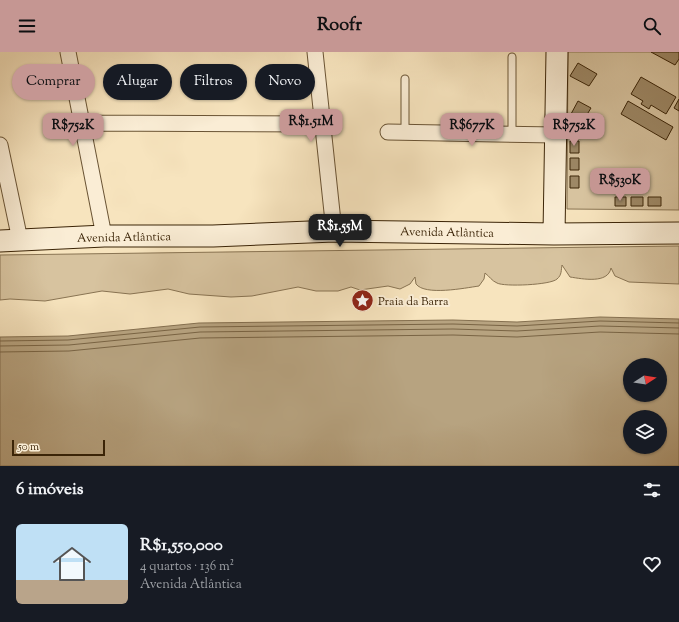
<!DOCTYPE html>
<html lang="pt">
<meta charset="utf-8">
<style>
:root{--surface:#171b24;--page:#20242c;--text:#f1f3f6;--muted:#9ea1a6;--accent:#c59692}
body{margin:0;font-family:"Sorts Mill Goudy",serif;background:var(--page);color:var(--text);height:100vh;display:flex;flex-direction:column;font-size:15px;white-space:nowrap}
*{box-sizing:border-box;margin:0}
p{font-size:13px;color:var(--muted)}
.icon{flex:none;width:22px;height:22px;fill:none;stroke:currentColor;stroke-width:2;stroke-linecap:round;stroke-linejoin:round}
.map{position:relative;height:414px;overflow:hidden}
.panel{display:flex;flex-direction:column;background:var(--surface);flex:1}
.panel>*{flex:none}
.banner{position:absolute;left:12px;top:12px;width:400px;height:36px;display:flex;gap:8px}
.needle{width:26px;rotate:78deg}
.fabs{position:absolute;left:623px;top:306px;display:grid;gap:8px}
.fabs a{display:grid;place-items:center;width:44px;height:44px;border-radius:50%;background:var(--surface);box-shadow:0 1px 3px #0004;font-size:20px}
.scale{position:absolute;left:12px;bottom:10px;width:93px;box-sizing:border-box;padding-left:4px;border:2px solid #3b2407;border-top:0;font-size:11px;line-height:14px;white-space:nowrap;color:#3b2407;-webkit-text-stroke:3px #faedd5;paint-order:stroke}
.price{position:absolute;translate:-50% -34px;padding:0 9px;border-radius:8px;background:var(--accent);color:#111;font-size:13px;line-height:26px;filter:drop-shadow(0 1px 2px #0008)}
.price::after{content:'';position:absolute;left:50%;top:24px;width:12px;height:9px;margin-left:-6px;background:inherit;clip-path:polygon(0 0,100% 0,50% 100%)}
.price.current{background:#222;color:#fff}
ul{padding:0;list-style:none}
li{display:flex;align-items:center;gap:12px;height:100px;padding:0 16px}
li span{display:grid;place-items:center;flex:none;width:112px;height:80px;border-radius:6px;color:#555}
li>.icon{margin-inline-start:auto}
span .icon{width:48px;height:48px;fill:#fffc;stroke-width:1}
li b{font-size:17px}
h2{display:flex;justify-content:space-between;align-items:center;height:48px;padding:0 16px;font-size:17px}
.chip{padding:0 14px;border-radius:18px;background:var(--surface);box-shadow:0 1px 3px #0004;font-size:14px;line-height:36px}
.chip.current{background:var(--accent);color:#111}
header{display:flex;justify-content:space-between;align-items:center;height:52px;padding:0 16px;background:var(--accent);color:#111;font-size:18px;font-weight:700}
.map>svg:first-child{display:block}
</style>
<header><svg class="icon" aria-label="menu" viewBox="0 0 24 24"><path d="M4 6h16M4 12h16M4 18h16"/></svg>Roofr<svg class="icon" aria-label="search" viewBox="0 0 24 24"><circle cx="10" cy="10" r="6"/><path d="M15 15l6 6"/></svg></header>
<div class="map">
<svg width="679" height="414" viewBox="0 0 679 414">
<rect width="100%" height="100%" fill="#f7e4be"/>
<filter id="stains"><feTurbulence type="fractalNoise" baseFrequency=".005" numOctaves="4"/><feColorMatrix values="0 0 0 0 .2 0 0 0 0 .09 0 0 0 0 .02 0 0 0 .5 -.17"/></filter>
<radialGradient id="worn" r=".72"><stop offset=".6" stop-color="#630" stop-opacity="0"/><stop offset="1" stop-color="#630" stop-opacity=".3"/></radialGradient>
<!-- green -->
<path fill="#d7c39f" stroke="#897453" d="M568 0H679V158L567 157Z
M679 194V232L629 230 615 224 611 216C608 232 583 227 570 225L562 213C561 218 562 223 557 227 551 233 504 235 497 231 492 229 489 224 485 221L484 227 479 234C465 236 425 244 416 232L415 225 410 232 400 237 388 234 360 238 351 235 338 239H316L298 235 252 244 231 245 189 242 168 237 130 242 102 239 45 249 10 247 0 248V203Z"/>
<!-- water -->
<path fill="#b7a380" stroke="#857050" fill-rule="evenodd" d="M600 265 679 267V414H0V285L68 284 199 271 453 268 517 270ZM630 313H660V343H630ZM630 365H660V395H630Z"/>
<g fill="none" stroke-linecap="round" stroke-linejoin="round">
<!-- shore -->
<path stroke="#796444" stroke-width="1" d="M0 289 68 288 200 275 453 272 517 274 600 269 679 271
M0 294 69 293 200 280 453 277 517 279 600 274 679 276
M0 300 69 299 200 286 453 283 517 285 600 280 679 282"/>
</g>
<!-- building -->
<path fill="#9d8866" stroke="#3b2407" d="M651 0H679V7L675 13Z
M578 11 597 22 589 34 570 24Z
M641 25 676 45 666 62 651 53 649 57 641 52 643 49 631 42Z
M679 47V59L674 56Z
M578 49 591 56 583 69 571 62Z
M628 49 673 75 666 88 621 62Z
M570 89H579V101H570Z
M570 106H579V118H570Z
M570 124H579V136H570Z
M615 145H626V154H615Z
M631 145H643V154H631Z
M648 145H661V154H648Z"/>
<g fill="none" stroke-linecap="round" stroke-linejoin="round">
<defs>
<path id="lane" d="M512 5V82
M405 27V81"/>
<path id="street" d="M68 0 104 184
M315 0 334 179
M82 71 322 72
M388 80 556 83
M0 93 20 188"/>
<path id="secondary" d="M554 182 557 0
M0 189 104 184H213L334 179 554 182 679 181"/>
</defs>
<!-- lane casing -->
<use href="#lane" stroke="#6a5435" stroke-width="9"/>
<!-- street casing -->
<use href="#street" stroke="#6a5435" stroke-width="17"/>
<!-- secondary casing -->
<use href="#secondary" stroke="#3b2407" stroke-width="23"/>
<!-- lane -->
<use href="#lane" stroke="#faedd5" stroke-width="7"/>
<!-- street -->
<use href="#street" stroke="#faedd5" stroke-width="15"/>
<!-- secondary -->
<use href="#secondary" stroke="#faedd5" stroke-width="21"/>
</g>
<!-- icons -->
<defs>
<symbol id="sight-disc" viewBox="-11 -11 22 22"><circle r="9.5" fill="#8f2418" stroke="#faedd5"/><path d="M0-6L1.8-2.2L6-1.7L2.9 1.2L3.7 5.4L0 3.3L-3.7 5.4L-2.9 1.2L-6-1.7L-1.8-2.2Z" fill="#fff"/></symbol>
</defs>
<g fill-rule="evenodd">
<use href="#sight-disc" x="350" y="236" width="25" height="25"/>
</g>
<g text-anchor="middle" stroke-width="4" stroke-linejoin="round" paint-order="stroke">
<!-- street labels -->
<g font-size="12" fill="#3b2407" stroke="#faedd5">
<text transform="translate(447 180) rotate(1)" y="4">Avenida Atlântica</text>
<text transform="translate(124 185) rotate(-1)" y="4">Avenida Atlântica</text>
</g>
<!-- poi labels -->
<g font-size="12" fill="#3b2407" stroke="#faedd5" text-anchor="start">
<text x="378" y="253">Praia da Barra</text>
</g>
</g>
<rect width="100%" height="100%" filter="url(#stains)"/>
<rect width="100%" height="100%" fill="url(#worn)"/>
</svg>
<div class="fabs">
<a><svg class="needle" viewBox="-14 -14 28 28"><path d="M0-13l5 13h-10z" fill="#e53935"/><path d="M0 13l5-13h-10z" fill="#9ea1a6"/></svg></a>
<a><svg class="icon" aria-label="layers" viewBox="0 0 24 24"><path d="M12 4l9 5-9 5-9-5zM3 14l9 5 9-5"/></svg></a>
</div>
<div class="scale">50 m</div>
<b class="price" style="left:311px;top:91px">R$1.51M</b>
<b class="price" style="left:73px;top:95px">R$752K</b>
<b class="price" style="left:472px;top:95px">R$677K</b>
<b class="price" style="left:574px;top:95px">R$752K</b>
<b class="price" style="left:620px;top:150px">R$530K</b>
<b class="price current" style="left:340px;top:196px">R$1.55M</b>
<div class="banner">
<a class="chip current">Comprar</a>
<a class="chip">Alugar</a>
<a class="chip">Filtros</a>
<a class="chip">Novo</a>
</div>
</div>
<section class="panel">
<h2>6 imóveis<svg class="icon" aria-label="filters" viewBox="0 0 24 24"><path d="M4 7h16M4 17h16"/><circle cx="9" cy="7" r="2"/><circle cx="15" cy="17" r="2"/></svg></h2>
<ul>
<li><span style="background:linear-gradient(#bfe0f5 70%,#b9a48a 0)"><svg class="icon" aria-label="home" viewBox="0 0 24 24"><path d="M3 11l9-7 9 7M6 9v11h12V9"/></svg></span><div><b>R$1,550,000</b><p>4 quartos · 136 m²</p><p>Avenida Atlântica</p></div><svg class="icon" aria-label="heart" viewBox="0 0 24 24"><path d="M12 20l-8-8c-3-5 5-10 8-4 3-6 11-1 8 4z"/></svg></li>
</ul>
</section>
